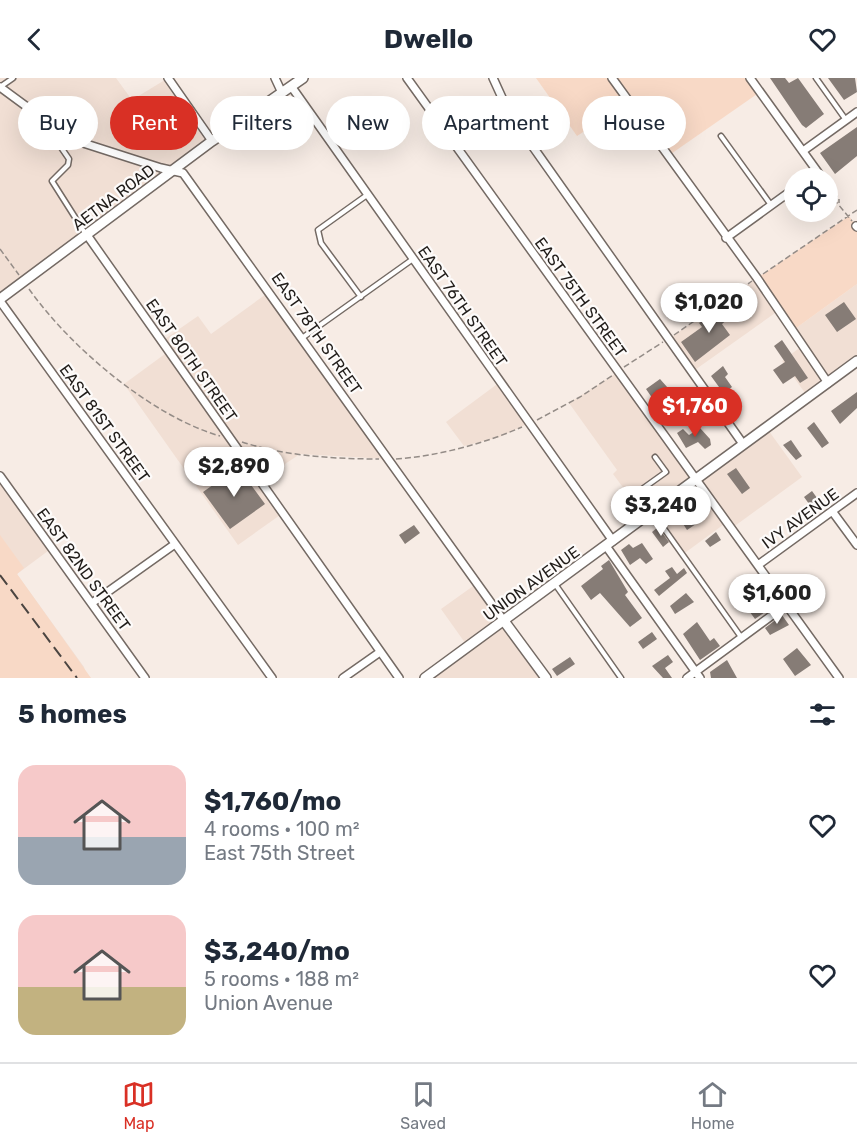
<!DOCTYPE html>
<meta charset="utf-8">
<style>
:root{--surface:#fff;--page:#f2f2f3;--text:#1f2937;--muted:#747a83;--line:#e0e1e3;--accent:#d93025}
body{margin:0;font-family:Rubik,sans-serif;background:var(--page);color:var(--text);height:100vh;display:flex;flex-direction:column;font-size:22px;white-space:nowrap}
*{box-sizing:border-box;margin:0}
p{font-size:20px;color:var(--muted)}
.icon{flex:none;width:33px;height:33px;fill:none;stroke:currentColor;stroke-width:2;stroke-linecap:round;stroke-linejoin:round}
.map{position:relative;height:600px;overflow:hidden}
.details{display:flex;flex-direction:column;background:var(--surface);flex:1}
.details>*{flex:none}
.guide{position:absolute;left:18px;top:18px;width:822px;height:54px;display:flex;gap:12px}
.controls{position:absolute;left:784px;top:90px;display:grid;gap:12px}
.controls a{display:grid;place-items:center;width:54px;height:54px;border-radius:50%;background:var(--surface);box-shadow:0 6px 24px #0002;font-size:30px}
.price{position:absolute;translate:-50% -51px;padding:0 14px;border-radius:21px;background:#fff;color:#222;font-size:20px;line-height:39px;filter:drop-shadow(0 2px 3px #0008)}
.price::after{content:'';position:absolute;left:50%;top:36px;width:18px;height:14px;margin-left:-9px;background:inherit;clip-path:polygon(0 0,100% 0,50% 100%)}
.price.active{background:var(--accent);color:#fff}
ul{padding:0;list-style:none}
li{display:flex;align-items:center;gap:18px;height:150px;padding:0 18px}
li span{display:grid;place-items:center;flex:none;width:168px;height:120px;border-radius:18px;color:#555}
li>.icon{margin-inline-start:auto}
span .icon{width:72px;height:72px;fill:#fffc;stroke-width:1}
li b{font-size:26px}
h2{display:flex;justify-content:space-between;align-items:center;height:72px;padding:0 18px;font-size:26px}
.pill{padding:0 21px;border-radius:27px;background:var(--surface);box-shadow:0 6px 24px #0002;font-size:21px;line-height:54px}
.pill.active{background:var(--accent);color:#fff}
header{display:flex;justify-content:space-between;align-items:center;height:78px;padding:0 18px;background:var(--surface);font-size:27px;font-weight:700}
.tabs{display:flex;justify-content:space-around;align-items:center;height:84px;border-top:2px solid var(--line);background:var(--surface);font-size:16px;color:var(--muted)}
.tabs a{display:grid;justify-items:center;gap:3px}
.tabs .active{color:var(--accent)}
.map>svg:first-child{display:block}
</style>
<header><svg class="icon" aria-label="back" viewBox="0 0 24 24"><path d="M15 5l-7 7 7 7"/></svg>Dwello<svg class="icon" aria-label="heart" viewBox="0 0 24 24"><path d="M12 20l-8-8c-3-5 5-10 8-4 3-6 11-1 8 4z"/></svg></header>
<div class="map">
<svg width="857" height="600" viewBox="0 0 857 600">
<rect width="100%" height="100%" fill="#f7ece5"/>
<!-- built -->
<path fill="#f1dfd4" d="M0 0H116L132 22 168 0 212 63 0 222Z
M757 200 778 233 692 294 670 260Z
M857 206V283L808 319 782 283 802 268 792 253Z
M269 214 388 381 300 376 261 402 283 435 238 467 124 306 169 273 162 263 198 238 211 256Z
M618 294 696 402 766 349 802 399 732 450 727 444 682 477 653 434 645 439 613 396 617 392 569 325Z
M500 304 529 345 500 359 464 368 446 344Z
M0 398 52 470 17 496 84 589 87 600H0Z
M476 506 541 600H425L468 569 441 531Z"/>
<!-- green -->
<path fill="#f8d9c6" d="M536 0H750L760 14 668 78 629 24 577 58Z
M849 138 857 149V206L792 253 757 200Z
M0 457 24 490 17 496 91 600H0Z"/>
<!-- building -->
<path fill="#867c76" d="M770 0H785L789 5 798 0 824 36 806 50 802 47Z
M828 0H855L857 14 844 22Z
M857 49V78L835 96 820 75Z
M844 224 856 241 837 254 825 237Z
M729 225 735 235 722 246 730 257 695 284 681 264 702 249 699 245Z
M782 262 808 300 800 305 795 298 783 306 773 292 785 284 774 268Z
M723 288 728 296 725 299 732 309 720 318 716 311 719 309 711 298Z
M660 301 675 318 659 330 646 311Z
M857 314V330L840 346 831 333Z
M814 344 829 365 822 370 807 350Z
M700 350 710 361 711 367 705 371 698 364 686 370 677 355 683 351 689 357Z
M791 362 802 378 796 382 783 367Z
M238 389 265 426 230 451 203 414Z
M736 390 750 410 742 416 727 396Z
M812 413 820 424 812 430 804 419Z
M684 429 696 446 687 452 676 435Z
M414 447 420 455 405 466 399 457Z
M658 449 669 464 663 469 652 454Z
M716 454 721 462 710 469 705 463Z
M642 465 653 481 646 486 640 480 630 487 621 472 629 466 633 470Z
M609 482 628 514 625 517 642 540 630 549 600 515 591 522 581 508 603 491 601 488Z
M672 489 677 496 684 490 687 495 659 518 654 512 670 500 665 493Z
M753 503 764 523 767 521 772 529 755 541 744 526 747 524 739 513Z
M686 515 694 524 675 536 670 528Z
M782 537 789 547 770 557 765 550Z
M697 544 710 563 714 560 720 568 700 582 683 556Z
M652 554 657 561 643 571 638 564Z
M797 570 811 587 795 598 783 581Z
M668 577 673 584 665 590 672 600H663L652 588Z
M570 579 575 586 557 598 552 591Z
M727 582 737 600H711L710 594Z"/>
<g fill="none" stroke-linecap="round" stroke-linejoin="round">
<defs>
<path id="lane" d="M816 0 846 42
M0 9 13 0
M59 53 56 62 69 81 68 87 52 103 85 155
M721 58 771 127
M361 219 321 165 318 152 367 117
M302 260 413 181
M655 379 666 394 638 414 741 559
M555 506 621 600"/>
<path id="street" d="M168 0 212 63
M275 0 282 15
M407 0 839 600
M493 0 509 35 743 366
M612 0 757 200 828 305
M750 0 822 100
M291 8 613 463
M0 9 57 51 80 64 161 90 183 95 504 543
M803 73 857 34
M808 100 817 94
M856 148 857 149
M87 157 399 600
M726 160 795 110
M0 223 272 600
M0 398 145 600
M832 433 857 467
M606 468 700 600
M758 487 857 415
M92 525 175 466
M343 600 380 574
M687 600 786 527"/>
<path id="secondary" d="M0 221 212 63 303 0
M504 543 546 600
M425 600 857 283"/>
</defs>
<!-- lane casing -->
<use href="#lane" stroke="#746a64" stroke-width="7"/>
<!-- street casing -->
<use href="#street" stroke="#746a64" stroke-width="10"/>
<!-- secondary casing -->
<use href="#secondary" stroke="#746a64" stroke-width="12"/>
<!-- path -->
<path stroke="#948c87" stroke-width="1.5" stroke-dasharray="6 3" stroke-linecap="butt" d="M828 107 839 120V125
M828 114 852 143
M0 171 19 197
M763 196 857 132
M29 211C70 269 151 338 220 358
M674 257 752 203
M624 289 663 264
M537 342 580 319 613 297
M242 364C285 378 334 381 379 381
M396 381C438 378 483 366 522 349"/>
<!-- lane -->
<use href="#lane" stroke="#fff" stroke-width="4"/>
<!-- street -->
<use href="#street" stroke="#fff" stroke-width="7"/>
<!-- secondary -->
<use href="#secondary" stroke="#fff" stroke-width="9"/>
<!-- rail -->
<path stroke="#4b4541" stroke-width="2" stroke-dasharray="12 6" stroke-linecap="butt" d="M0 497 77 600"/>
</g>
<g text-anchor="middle" stroke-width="4.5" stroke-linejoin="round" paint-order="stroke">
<!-- street labels -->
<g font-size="16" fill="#201c19" stroke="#fdfbfa">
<text transform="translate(113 119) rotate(-37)" y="6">AETNA ROAD</text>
<text transform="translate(581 219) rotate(54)" y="6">EAST 75TH STREET</text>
<text transform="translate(463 228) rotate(55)" y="6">EAST 76TH STREET</text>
<text transform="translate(317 255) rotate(55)" y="6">EAST 78TH STREET</text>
<text transform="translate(192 282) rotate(55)" y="6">EAST 80TH STREET</text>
<text transform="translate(105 345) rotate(54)" y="6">EAST 81ST STREET</text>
<text transform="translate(800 440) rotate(-36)" y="6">IVY AVENUE</text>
<text transform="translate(84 491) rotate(54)" y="6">EAST 82ND STREET</text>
<text transform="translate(531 505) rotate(-36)" y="6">UNION AVENUE</text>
</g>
</g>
</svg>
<div class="controls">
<a><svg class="icon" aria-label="locate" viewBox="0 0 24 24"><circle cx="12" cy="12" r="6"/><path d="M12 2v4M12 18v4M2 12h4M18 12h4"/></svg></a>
</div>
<b class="price" style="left:709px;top:256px">$1,020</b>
<b class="price active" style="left:695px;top:360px">$1,760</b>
<b class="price" style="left:234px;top:420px">$2,890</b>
<b class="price" style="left:661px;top:459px">$3,240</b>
<b class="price" style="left:777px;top:547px">$1,600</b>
<div class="guide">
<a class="pill">Buy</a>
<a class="pill active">Rent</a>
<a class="pill">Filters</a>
<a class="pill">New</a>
<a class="pill">Apartment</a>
<a class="pill">House</a>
</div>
</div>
<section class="details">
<h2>5 homes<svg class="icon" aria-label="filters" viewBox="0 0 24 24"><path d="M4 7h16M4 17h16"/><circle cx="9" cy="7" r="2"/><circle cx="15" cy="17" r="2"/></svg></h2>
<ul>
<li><span style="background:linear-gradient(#f6c9c9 60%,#9aa5b1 0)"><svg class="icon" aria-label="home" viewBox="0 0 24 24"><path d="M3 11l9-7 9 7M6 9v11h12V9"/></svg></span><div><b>$1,760/mo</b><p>4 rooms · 100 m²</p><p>East 75th Street</p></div><svg class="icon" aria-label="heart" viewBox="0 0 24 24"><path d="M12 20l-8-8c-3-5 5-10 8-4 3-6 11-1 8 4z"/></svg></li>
<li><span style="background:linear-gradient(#f6c9c9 60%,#c2b280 0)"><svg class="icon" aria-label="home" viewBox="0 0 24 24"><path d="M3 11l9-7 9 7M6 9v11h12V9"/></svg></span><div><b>$3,240/mo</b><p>5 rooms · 188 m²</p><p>Union Avenue</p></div><svg class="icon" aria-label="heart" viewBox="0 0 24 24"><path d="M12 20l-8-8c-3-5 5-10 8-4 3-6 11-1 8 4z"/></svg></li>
</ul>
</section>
<nav class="tabs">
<a class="active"><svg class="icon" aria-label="map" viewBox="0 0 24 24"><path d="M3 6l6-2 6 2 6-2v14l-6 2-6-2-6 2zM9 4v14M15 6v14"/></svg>Map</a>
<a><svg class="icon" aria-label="saved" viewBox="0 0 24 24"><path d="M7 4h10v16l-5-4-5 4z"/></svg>Saved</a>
<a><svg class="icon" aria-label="home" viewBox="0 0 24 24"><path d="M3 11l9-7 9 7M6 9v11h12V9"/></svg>Home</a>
</nav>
